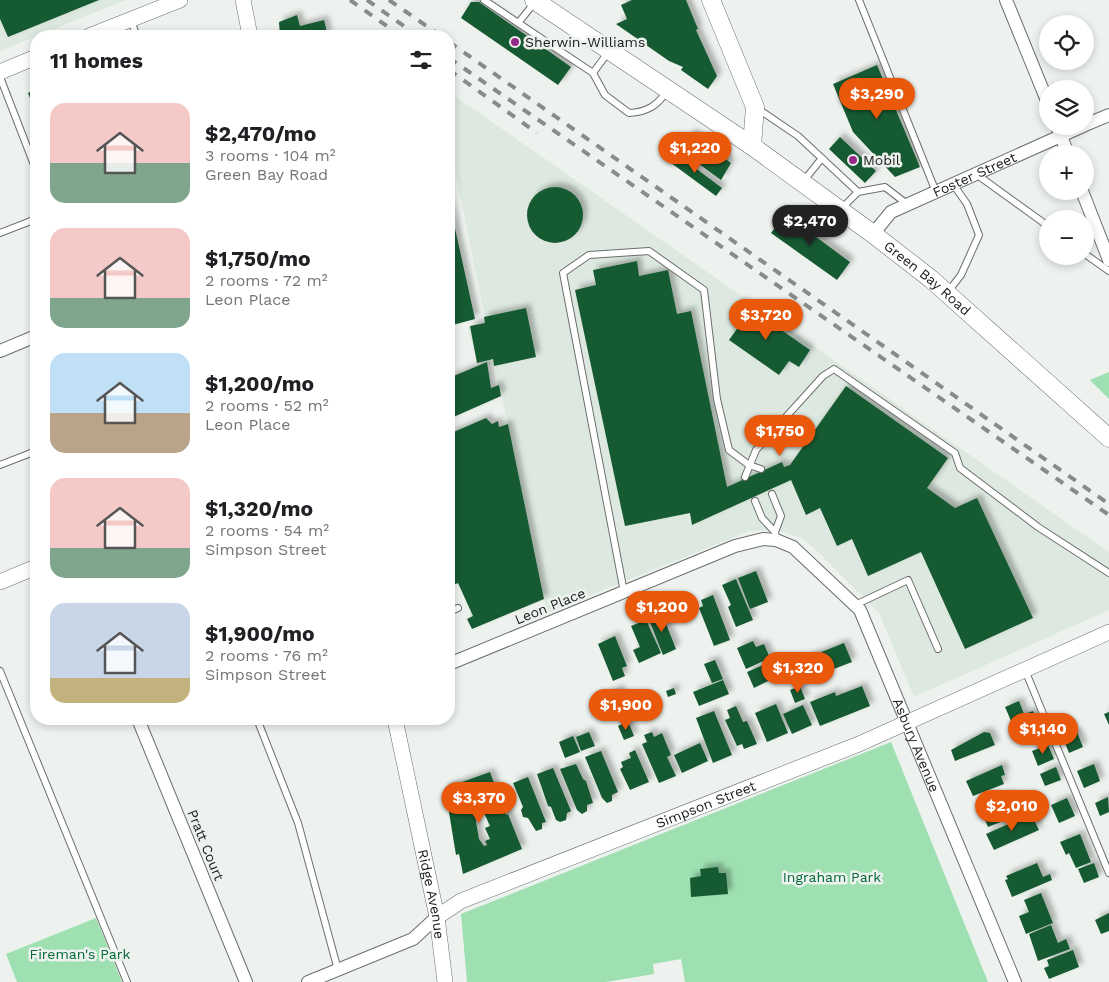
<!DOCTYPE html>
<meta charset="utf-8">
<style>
:root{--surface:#fff;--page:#f2f2f2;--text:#202124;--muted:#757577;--accent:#ea580c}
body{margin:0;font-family:"Work Sans",sans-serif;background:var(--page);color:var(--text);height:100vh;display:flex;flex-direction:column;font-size:19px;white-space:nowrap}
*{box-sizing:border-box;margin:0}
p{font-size:16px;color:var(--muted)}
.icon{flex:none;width:28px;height:28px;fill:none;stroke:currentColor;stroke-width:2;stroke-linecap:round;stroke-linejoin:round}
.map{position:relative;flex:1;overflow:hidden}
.details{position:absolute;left:30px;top:30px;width:425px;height:695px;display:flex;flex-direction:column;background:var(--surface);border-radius:20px;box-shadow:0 2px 8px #0003}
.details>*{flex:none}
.buttons{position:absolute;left:1039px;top:15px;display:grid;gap:10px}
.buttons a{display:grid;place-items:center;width:55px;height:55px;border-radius:50%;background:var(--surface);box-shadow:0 2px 8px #0003;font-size:25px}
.price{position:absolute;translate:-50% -42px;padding:0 11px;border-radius:18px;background:var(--accent);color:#fff;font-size:16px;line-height:32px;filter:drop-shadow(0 1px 2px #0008)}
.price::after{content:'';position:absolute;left:50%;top:30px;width:15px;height:11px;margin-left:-8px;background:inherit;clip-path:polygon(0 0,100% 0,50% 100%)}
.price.on{background:#222;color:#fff}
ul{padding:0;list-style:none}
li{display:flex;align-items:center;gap:15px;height:125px;padding:0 20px}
li span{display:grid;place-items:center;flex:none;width:140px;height:100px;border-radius:15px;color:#555}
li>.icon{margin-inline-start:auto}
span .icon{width:60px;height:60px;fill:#fffc;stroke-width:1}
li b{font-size:21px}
h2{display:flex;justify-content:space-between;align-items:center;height:60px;padding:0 20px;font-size:21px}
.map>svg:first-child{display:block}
</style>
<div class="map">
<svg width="1109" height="982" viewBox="0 0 1109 982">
<defs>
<filter id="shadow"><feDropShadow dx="4.5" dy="-4.5" stdDeviation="2.5" flood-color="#0004"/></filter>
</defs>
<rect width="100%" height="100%" fill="#edf2ee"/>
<!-- built -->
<path fill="#dde9e0" d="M0 0H126L0 51Z
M449 92 1109 552V610L914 697 879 613 813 547 801 538 776 530 749 531 547 613 495 364 478 367 468 327 486 323 449 141Z"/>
<!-- green -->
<path fill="#9ee0b1" d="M1109 372V399L1090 380Z
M891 742 988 982H685L681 959 653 964 654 974 606 982H467L461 914Z
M96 918 122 982H17L6 954Z"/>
<!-- building -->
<path fill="#195a33" filter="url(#shadow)" d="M0 0H99L8 37 0 19Z
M632 0H686L698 29 696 30 717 76 708 89 681 70 683 67 669 61 616 24 627 19 621 5Z
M471 2H479L571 67 558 85 461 18Z
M297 15 300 26 324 20 328 36H280L279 22Z
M877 65 920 167 895 177 853 132 833 84Z
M36 89V113L28 93Z
M691 133 731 163 721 180 681 151Z
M840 137 876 171 865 183 829 149Z
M674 152 722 188 716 196 667 160Z
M527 215a28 28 0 1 1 56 0a28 28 0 1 1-56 0Z
M449 201 475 319 449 326V280L452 279 449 265Z
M785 214 850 262 837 280 771 233Z
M637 261 639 276 668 270 677 314 691 311 727 487 782 462 784 467 790 465 846 386 948 458 927 488 955 508 977 498 1033 618 965 649 921 552 868 576 852 539 837 546 820 508 806 515 791 480 692 525 690 513 625 526 575 290 596 285 593 270Z
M741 302 810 350 799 367 789 361 779 375 729 340 739 326 729 319Z
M526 308 536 357 494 366 493 359 477 363 470 326 485 323 484 317Z
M487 362 491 388 499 385 501 396 449 419V378Z
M486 418 492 424 498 421 499 427 508 424 544 599 472 629 467 619 473 616 458 583 449 587V434Z
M756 571 768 602 750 609 738 578Z
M736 579 753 620 736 627 728 607 731 605 722 585Z
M713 595 730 640 714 646 699 608 703 606 701 600Z
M661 611 676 649 663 655 648 617Z
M646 620 661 653 639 663 633 650 640 647 631 626Z
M615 636 627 666 622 668 625 676 613 681 598 644Z
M753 641 756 647 764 644 770 658 746 669 737 648Z
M844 643 852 662 813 677 806 658Z
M715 660 723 679 712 683 704 664Z
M763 665 770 680 754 688 747 672Z
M723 680 729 694 699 706 693 692Z
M800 686 805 699 795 703 790 690Z
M862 686 870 706 820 726 810 702 835 692 836 696Z
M674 688 676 694 668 697 666 691Z
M619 689 629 711 612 719 603 697Z
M1019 701 1024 714 1033 711 1040 727 1018 737 1005 707Z
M776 704 788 733 767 742 755 713Z
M803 705 812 725 792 734 783 714Z
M736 706 743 722 747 721 757 744 744 749 742 744 737 746 725 720 730 718 727 710Z
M714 711 732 755 713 763 696 718Z
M1109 712V725L1104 714Z
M628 721 634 736 624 740 618 726Z
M589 732 595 746 581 751 576 737Z
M652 732 654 737 662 733 671 755 667 757 676 776 659 783 642 744 647 742 644 735Z
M984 732 990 733 995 745 955 761 951 750Z
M1077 732 1083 747 1069 753 1063 738Z
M573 736 580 752 565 758 559 742Z
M700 743 708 761 682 773 674 755Z
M1048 745 1054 759 1038 766 1032 751Z
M635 750 649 782 630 790 620 769 623 767 621 762 631 758 629 753Z
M601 751 618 792 612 795V801L607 803 602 798 585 757Z
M576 764 583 779 586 781 593 803 587 805V811L582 814 577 810 560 769Z
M1094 764 1100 781 1084 788 1077 771Z
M1002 765 1005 775 1001 776 1004 784 973 796 966 781Z
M1056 767 1061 780 1045 786 1040 774Z
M553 768 571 811 567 813 566 820 560 822 556 820 551 807 548 806 537 774Z
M490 772 500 799 474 810 479 839 484 846 487 845 485 841 490 839 485 828 490 826 484 813 502 806 506 815 508 814 522 849 463 874 459 854 456 855 445 788Z
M528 777 546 822 542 823V829L536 831 528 818 523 817 521 810 523 807 513 783Z
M1010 796 1018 815 988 827 980 808Z
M1108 797 1109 812 1100 816 1095 803Z
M1067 798 1075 816 1059 823 1051 805Z
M1031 814 1039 830 994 850 986 834Z
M1080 834 1091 862 1076 868 1069 853 1066 855 1060 842Z
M1037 863 1043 877 1050 874 1052 880 1012 897 1005 880 1008 879 1006 876Z
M1094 863 1099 877 1084 883 1078 869Z
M718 867 719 873H726L728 894 691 897 690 878 701 876 700 869Z
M1041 893 1053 923 1026 934 1019 916 1029 912 1024 900Z
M1109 913V931L1101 934 1095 920Z
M1051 925 1058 943 1066 939 1070 949 1038 961 1029 934Z
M1073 950 1079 967 1049 979 1044 968 1049 966 1047 960Z"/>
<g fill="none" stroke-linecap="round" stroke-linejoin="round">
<defs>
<path id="service" d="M484 0 593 73
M859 0 936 192
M131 21 137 36
M519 22 535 2
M189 35V36
M609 51 593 73 605 95 629 113C647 112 657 106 667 91
M0 77 36 170
M758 109 798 136 858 192 885 187 907 204
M976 174 1048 226
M802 183 822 158
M841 209 858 192
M0 233 36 219
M1085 254 1109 271
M947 293 961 275 979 235 967 204 953 184
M0 465 36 451
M745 477 756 450 823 376 834 369 955 453 960 468 1038 527 1109 573
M772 494 781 516 775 532 776 540
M755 501 762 518 775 532
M624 592 563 273 589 255 649 251 704 290 717 399 729 450 749 465 761 469
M855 605 908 580 938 649
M449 612 458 608
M1025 670 1109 873
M0 671 127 982
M257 719 298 823 338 970"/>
<g id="minor">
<path d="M1006 0 1048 103"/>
<path d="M1085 125 1109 115"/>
<path d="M1057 126 1068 154"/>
<path d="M1082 191 1109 260"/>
<path id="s1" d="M873 234 891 212 1083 126"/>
<path d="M0 351 36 336"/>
<path id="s2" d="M449 664 735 546 763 539 776 540 793 547 860 610 1015 982"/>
<path d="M138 719 246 982"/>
<path d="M308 982 413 939 437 917"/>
</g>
<g id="tertiary">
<path d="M243 0 250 36"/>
<path d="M89 36 180 0"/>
<path d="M0 72 36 57"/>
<path d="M0 582 36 567"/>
<path id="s3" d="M395 719 437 917 445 982"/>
<path id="s4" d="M437 917 461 901 859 744 1109 632"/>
</g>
<g id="secondary">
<path id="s5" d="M534 0 752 146 873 234 931 279 1109 438"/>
<path d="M711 0 755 107 752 146"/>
</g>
</defs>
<!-- service casing -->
<use href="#service" stroke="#6b6f6c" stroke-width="8"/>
<!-- minor casing -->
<use href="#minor" stroke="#6b6f6c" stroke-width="14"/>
<!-- tertiary casing -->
<use href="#tertiary" stroke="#6b6f6c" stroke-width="16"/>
<!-- secondary casing -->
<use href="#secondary" stroke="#6b6f6c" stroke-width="19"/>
<!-- service -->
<use href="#service" stroke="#fff" stroke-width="6"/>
<!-- minor -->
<use href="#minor" stroke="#fff" stroke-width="12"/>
<!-- tertiary -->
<use href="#tertiary" stroke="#fff" stroke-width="15"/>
<!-- secondary -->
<use href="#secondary" stroke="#fff" stroke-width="18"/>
<!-- rail -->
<path stroke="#888c89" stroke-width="4" stroke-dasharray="9 9" stroke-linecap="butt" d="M350 0 401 36
M367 0 418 36
M389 0 441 36
M449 42 1109 504
M449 58 1109 515
M449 70 537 133"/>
</g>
<!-- markers -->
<g fill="#952888" stroke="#edf2ee" stroke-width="2">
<circle cx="515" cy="42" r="5"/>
<circle cx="853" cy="160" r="5"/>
</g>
<g text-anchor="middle" stroke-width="5" stroke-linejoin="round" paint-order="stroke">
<!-- poi labels -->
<g font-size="14" fill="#1a1c1b" stroke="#edf2ee" text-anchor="start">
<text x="525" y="47">Sherwin-Williams</text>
<text x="863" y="165">Mobil</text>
</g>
<!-- street labels -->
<g font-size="14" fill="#1a1c1b" stroke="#edf2ee">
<text dy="5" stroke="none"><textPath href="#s1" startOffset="120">Foster Street</textPath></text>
<text dy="5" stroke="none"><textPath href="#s5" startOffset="482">Green Bay Road</textPath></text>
<text transform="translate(550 606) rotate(-22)" y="5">Leon Place</text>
<text dy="5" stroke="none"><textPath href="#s2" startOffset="608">Asbury Avenue</textPath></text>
<text dy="5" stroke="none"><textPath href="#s4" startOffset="292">Simpson Street</textPath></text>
<text transform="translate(206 845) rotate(68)" y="5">Pratt Court</text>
<text dy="5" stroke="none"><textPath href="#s3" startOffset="179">Ridge Avenue</textPath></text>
</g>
<!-- park labels -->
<g font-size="14" fill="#016836" stroke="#edf2ee">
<text x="832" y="882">Ingraham Park</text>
<text x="80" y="959">Fireman's Park</text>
</g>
</g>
</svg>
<div class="buttons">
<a><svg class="icon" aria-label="locate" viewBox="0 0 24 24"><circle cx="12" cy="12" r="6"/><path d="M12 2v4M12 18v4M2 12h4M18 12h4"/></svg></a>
<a><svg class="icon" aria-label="layers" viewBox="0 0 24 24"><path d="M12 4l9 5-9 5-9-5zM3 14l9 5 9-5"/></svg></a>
<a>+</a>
<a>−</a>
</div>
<b class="price" style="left:877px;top:120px">$3,290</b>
<b class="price" style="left:695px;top:174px">$1,220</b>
<b class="price on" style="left:810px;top:247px">$2,470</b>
<b class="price" style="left:766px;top:341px">$3,720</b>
<b class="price" style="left:780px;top:457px">$1,750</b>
<b class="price" style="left:662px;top:633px">$1,200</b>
<b class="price" style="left:798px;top:694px">$1,320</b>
<b class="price" style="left:626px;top:731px">$1,900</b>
<b class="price" style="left:1043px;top:755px">$1,140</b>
<b class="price" style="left:479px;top:824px">$3,370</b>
<b class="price" style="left:1012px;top:832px">$2,010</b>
<section class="details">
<h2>11 homes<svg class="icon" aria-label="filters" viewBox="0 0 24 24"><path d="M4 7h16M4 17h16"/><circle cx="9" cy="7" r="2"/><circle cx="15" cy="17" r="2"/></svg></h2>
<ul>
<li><span style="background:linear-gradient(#f6c9c9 60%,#7fa58c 0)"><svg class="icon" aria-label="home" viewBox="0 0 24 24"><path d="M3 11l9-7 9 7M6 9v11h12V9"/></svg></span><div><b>$2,470/mo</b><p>3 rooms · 104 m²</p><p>Green Bay Road</p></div></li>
<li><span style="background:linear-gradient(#f6c9c9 70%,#7fa58c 0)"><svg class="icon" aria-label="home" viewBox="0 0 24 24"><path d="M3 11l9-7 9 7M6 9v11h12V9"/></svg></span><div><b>$1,750/mo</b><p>2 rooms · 72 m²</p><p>Leon Place</p></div></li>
<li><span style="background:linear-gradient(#bfe0f5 60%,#b9a48a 0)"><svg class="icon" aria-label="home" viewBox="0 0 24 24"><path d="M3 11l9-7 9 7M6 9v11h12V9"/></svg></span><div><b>$1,200/mo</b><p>2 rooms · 52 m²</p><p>Leon Place</p></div></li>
<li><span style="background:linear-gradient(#f6c9c9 70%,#7fa58c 0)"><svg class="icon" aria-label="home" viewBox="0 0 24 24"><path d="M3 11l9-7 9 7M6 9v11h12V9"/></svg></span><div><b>$1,320/mo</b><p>2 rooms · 54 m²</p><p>Simpson Street</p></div></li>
<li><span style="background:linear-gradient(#c9d6e8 75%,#c2b280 0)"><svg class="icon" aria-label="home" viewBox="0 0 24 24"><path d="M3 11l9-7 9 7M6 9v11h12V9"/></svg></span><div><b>$1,900/mo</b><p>2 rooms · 76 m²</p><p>Simpson Street</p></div></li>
</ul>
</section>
</div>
